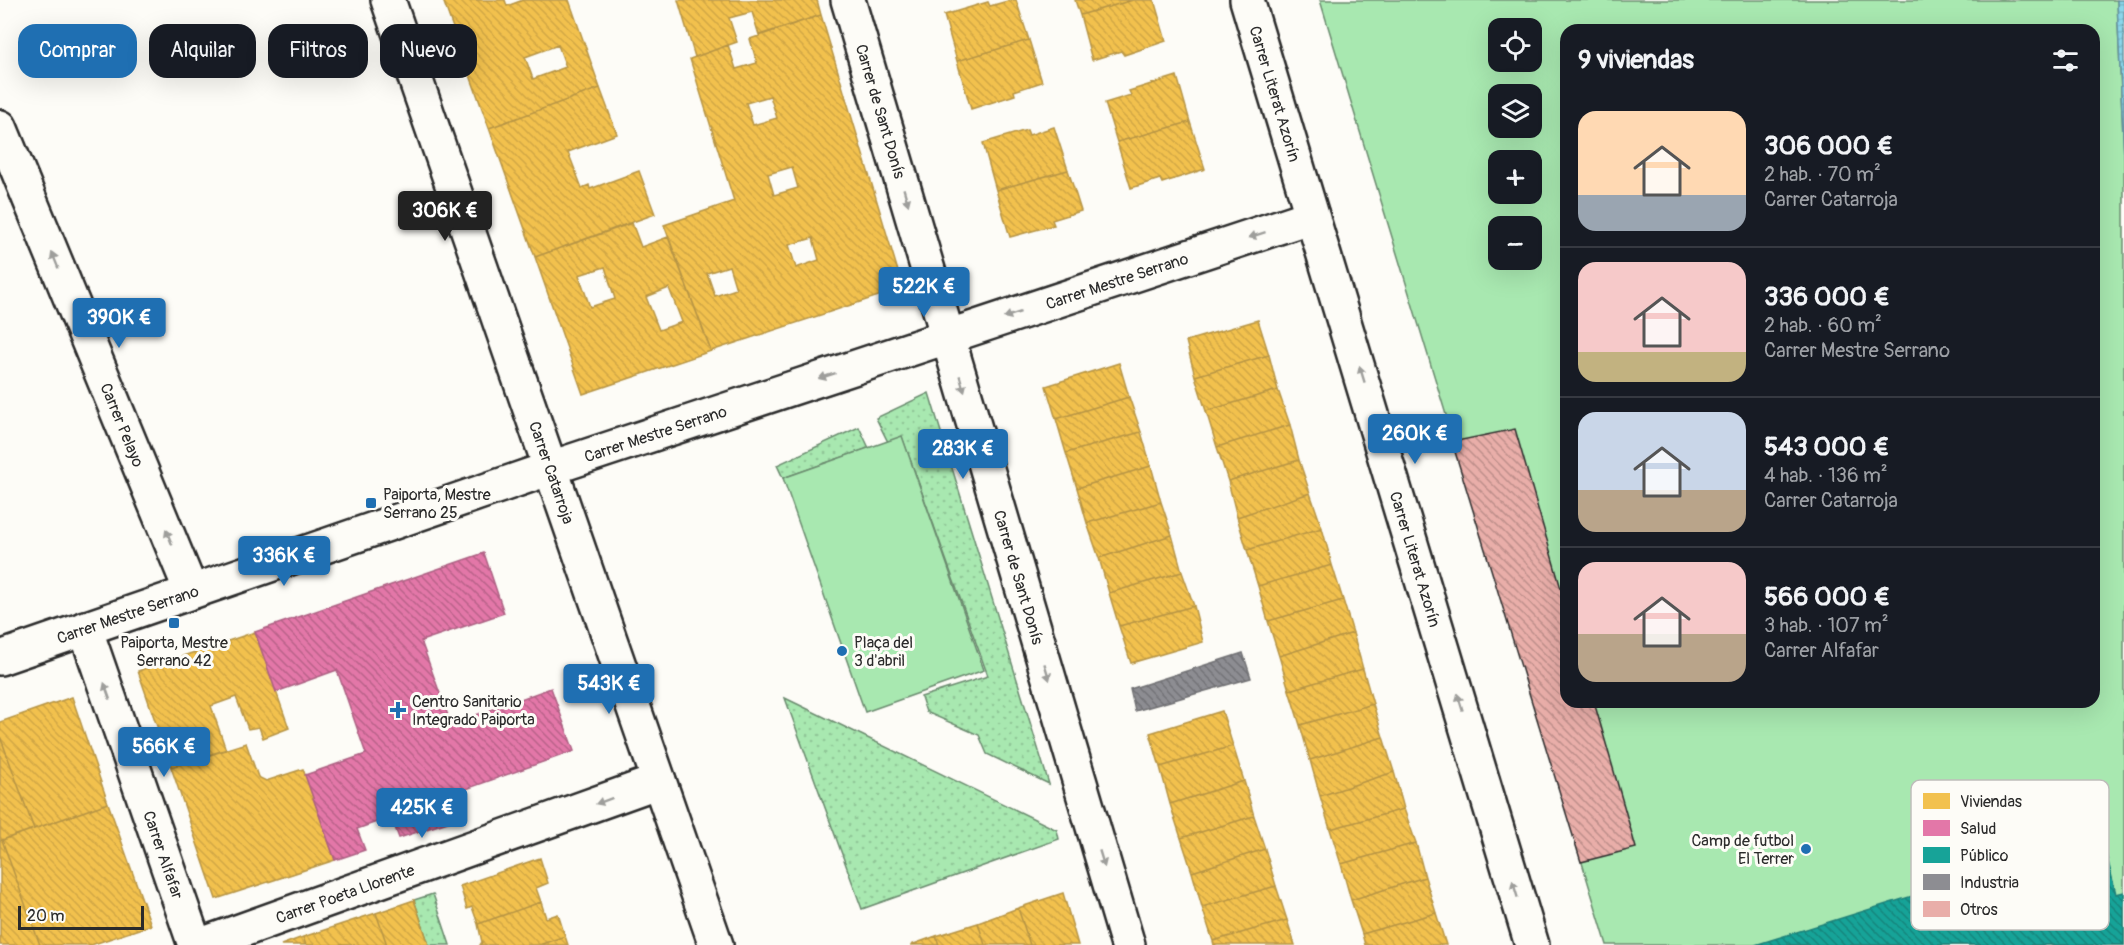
<!DOCTYPE html>
<html lang="es">
<meta charset="utf-8">
<style>
:root{--surface:#171b24;--page:#20242c;--text:#f1f3f6;--muted:#9ea1a6;--line:#363941;--accent:#1f6fb2}
body{margin:0;font-family:Pangolin,sans-serif;background:var(--page);color:var(--text);height:100vh;display:flex;flex-direction:column;font-size:22px;white-space:nowrap}
*{box-sizing:border-box;margin:0}
p{font-size:20px;color:var(--muted)}
.icon{flex:none;width:33px;height:33px;fill:none;stroke:currentColor;stroke-width:2;stroke-linecap:round;stroke-linejoin:round}
.map{position:relative;flex:1;overflow:hidden}
.drawer{position:absolute;left:1560px;top:24px;width:540px;height:684px;display:flex;flex-direction:column;background:var(--surface);border-radius:18px;box-shadow:0 6px 24px #0002}
.drawer>*{flex:none}
.top-card{position:absolute;left:18px;top:24px;width:570px;height:54px;display:flex;gap:12px}
.tools{position:absolute;left:1488px;top:18px;display:grid;gap:12px}
.tools a{display:grid;place-items:center;width:54px;height:54px;border-radius:12px;background:var(--surface);box-shadow:0 6px 24px #0002;font-size:30px}
.scale{position:absolute;left:18px;bottom:15px;width:126px;box-sizing:border-box;padding-left:6px;border:3px solid #2b2b2b;border-top:0;font-size:16px;line-height:21px;white-space:nowrap;color:#2b2b2b;-webkit-text-stroke:4px #fdfcf7;paint-order:stroke}
.price{position:absolute;translate:-50% -51px;padding:0 14px;border-radius:6px;background:var(--accent);color:#fff;font-size:20px;line-height:39px;filter:drop-shadow(0 2px 3px #0008)}
.price::after{content:'';position:absolute;left:50%;top:36px;width:18px;height:14px;margin-left:-9px;background:inherit;clip-path:polygon(0 0,100% 0,50% 100%)}
.price.on{background:#222;color:#fff}
ul{padding:0;list-style:none}
li{display:flex;align-items:center;gap:18px;height:150px;padding:0 18px}
li+li{border-top:2px solid var(--line)}
li span{display:grid;place-items:center;flex:none;width:168px;height:120px;border-radius:18px;color:#555}
li>.icon{margin-inline-start:auto}
span .icon{width:72px;height:72px;fill:#fffc;stroke-width:1}
li b{font-size:26px}
h2{display:flex;justify-content:space-between;align-items:center;height:72px;padding:0 18px;font-size:26px}
.chip{padding:0 21px;border-radius:18px;background:var(--surface);box-shadow:0 6px 24px #0002;font-size:21px;line-height:54px}
.chip.on{background:var(--accent);color:#fff}
.map>svg:first-child{display:block}
</style>
<div class="map">
<svg width="2124" height="945" viewBox="0 0 2124 945">
<defs>
<pattern id="green-dots" width="8" height="8" patternUnits="userSpaceOnUse" patternTransform="scale(1.5)"><rect width="8" height="8" fill="#a8e8b0"/><path d="M2 2h.1M6 6h.1" fill="none" stroke="#91c798" stroke-width="1.8" stroke-linecap="round"/></pattern>
<pattern id="water-rules" width="6" height="5" patternUnits="userSpaceOnUse" patternTransform="scale(1.5)"><rect width="6" height="5" fill="#8ad5ea"/><path d="M0 2.5h6" fill="none" stroke="#77b7c9"/></pattern>
<pattern id="homes-back-hatch" width="6" height="6" patternUnits="userSpaceOnUse" patternTransform="scale(1.5)"><rect width="6" height="6" fill="#f2c14e"/><path d="M-1 5l2 2M0 0l6 6M5-1l2 2" fill="none" stroke="#d0a644"/></pattern>
<pattern id="health-back-hatch" width="6" height="6" patternUnits="userSpaceOnUse" patternTransform="scale(1.5)"><rect width="6" height="6" fill="#e377a8"/><path d="M-1 5l2 2M0 0l6 6M5-1l2 2" fill="none" stroke="#b86289"/></pattern>
<pattern id="public-back-hatch" width="6" height="6" patternUnits="userSpaceOnUse" patternTransform="scale(1.5)"><rect width="6" height="6" fill="#17a398"/><path d="M-1 5l2 2M0 0l6 6M5-1l2 2" fill="none" stroke="#15857c"/></pattern>
<pattern id="industry-back-hatch" width="6" height="6" patternUnits="userSpaceOnUse" patternTransform="scale(1.5)"><rect width="6" height="6" fill="#8d8d92"/><path d="M-1 5l2 2M0 0l6 6M5-1l2 2" fill="none" stroke="#737377"/></pattern>
<pattern id="building-back-hatch" width="6" height="6" patternUnits="userSpaceOnUse" patternTransform="scale(1.5)"><rect width="6" height="6" fill="#e9aea9"/><path d="M-1 5l2 2M0 0l6 6M5-1l2 2" fill="none" stroke="#bd8e8a"/></pattern>
</defs>
<rect width="100%" height="100%" fill="#fdfcf7"/>
<filter id="ink" filterUnits="userSpaceOnUse"><feTurbulence type="fractalNoise" baseFrequency=".0167" numOctaves="2"/><feDisplacementMap in="SourceGraphic" scale="12" xChannelSelector="R" yChannelSelector="G"/><feConvolveMatrix kernelMatrix="1 2 1 2 8 2 1 2 1" color-interpolation-filters="sRGB"/></filter>
<g filter="url(#ink)">
<!-- green -->
<path fill="url(#green-dots)" stroke="#6a8a6e" stroke-width="1.5" d="M929 393 1049 784 987 754 979 735 926 712 921 697 988 676 902 437 888 442 876 418Z
M859 427 869 448 783 478 777 465Z
M785 698 1057 830 1059 839 862 909Z
M433 894 450 945H429L414 900Z"/>
<!-- pitch -->
<path fill="#a8e8b0" stroke="#6a8a6e" stroke-width="1.5" fill-rule="evenodd" d="M1320 0H2117L2124 158V945H1607ZM1498 28H1532V62H1498ZM1566 30H2094V702H1566ZM1498 94H1532V128H1498ZM1498 160H1532V194H1498ZM1498 226H1532V260H1498Z
M902 436 984 670 865 712 783 478Z"/>
<!-- water -->
<path fill="url(#water-rules)" stroke="#64919e" stroke-width="1.5" d="M2117 0H2124V158L2117 2Z"/>
<!-- homes -->
<path fill="url(#homes-back-hatch)" stroke="#b69444" stroke-width="1.5" fill-rule="evenodd" d="M443 0H505L507 6 523 0H569L600 88 489 128ZM558 45 566 67 533 79 525 57Z
M678 0H817L821 15 759 35 752 12 729 18 737 42 695 57Z
M1011 0H1016L1029 40 957 61 944 15 988 2 990 6Z
M1075 0H1133L1080 15Z
M1133 0H1154L1166 41 1124 55 1121 51 1092 60 1080 15Z
M821 15 903 288 711 351 664 225 734 201 690 59 728 45 736 69 757 63 750 39ZM770 96 777 118 753 125 746 103ZM792 167 798 188 774 195 768 174ZM813 238 819 260 796 268 789 245ZM729 266 736 289 715 296 707 273Z
M1029 40 1042 82 1014 91 1015 95 971 109 957 61Z
M1177 76 1190 122 1117 142 1105 103 1131 95 1129 91Z
M600 88 617 134 568 152 582 188 589 185 590 189 639 171 655 214 535 257 489 128Z
M1190 122 1205 169 1162 183 1160 179 1131 188 1117 142Z
M1054 127 1068 170 996 190 983 143 1027 130 1029 135Z
M1068 170 1081 211 1052 220 1054 225 1010 237 996 190Z
M632 223 641 247 668 237 711 351 583 394 535 257ZM605 267 615 299 590 307 579 275ZM669 288 682 322 659 330 646 297Z
M1258 320 1269 355 1195 376 1186 341Z
M1269 355 1278 390 1206 411 1195 376Z
M1119 363 1129 397 1056 419 1046 386Z
M1278 390 1290 425 1217 447 1206 411Z
M1129 397 1141 432 1066 453 1056 419Z
M1290 425 1299 460 1228 481 1217 447Z
M1141 432 1151 466 1077 488 1066 453Z
M1299 460 1310 493 1237 517 1228 481Z
M1151 466 1161 502 1087 523 1077 488Z
M1310 493 1322 528 1247 550 1237 517Z
M1161 502 1172 535 1099 558 1087 523Z
M1322 528 1332 565 1258 586 1247 550Z
M1172 535 1182 572 1109 593 1099 558Z
M1332 565 1343 600 1268 621 1258 586Z
M1182 572 1194 606 1119 626 1109 593Z
M1343 600 1353 633 1279 656 1268 621Z
M1194 606 1203 642 1131 663 1119 626Z
M255 632 289 728 263 738 259 727 248 729 236 697 211 706 226 750 171 767 138 671Z
M1353 633 1363 669 1289 690 1279 656Z
M1363 669 1373 704 1300 725 1289 690Z
M72 697 108 803 34 829 0 736V722Z
M1373 704 1383 737 1310 760 1300 725Z
M1222 711 1233 746 1160 767 1150 733Z
M0 736 34 829 0 841Z
M1383 737 1394 772 1320 796 1310 760Z
M246 743 258 777 266 781 303 769 335 860 216 899 171 767Z
M1233 746 1244 781 1170 804 1160 767Z
M1394 772 1404 809 1330 829 1320 796Z
M1244 781 1254 816 1181 838 1170 804Z
M108 803 151 925 91 945H40L2 840Z
M1404 809 1416 843 1341 864 1330 829Z
M1254 816 1265 849 1192 872 1181 838Z
M2 840 40 945H0V841Z
M1416 843 1425 877 1351 900 1341 864Z
M1265 849 1276 886 1202 907 1192 872Z
M540 858 548 883 536 888 541 902 478 924 472 907 467 909 460 886Z
M1425 877 1436 913 1362 934 1351 900Z
M1276 886 1287 920 1213 941 1202 907Z
M1063 893 1078 945H1030L1018 908Z
M414 900 429 945H387L376 913Z
M541 902 546 918 558 914 565 936 539 945H480L482 942 478 924Z
M1018 908 1030 945H985L978 923Z
M376 913 387 945H306L303 937Z
M1436 913 1446 945H1365L1362 934Z
M1287 920 1295 945H1214L1213 941Z
M978 923 985 945H939L936 936Z
M565 936 568 945H539Z
M936 936 939 945H911Z
M303 937 306 945H281Z"/>
<!-- health -->
<path fill="url(#health-back-hatch)" stroke="#ac6082" stroke-width="1.5" d="M484 553 504 613 421 641 451 724 551 688 574 751 449 795 457 819 399 838 391 817 357 829 365 850 335 860 305 775 366 754 337 670 276 692 255 632Z"/>
<!-- public -->
<path fill="url(#public-back-hatch)" stroke="#1d7f77" stroke-width="1.5" d="M2102 837 2116 894 2124 892V945H1755Z"/>
<!-- industry -->
<path fill="url(#industry-back-hatch)" stroke="#707073" stroke-width="1.5" d="M1243 653 1251 678 1135 711 1130 689Z"/>
<!-- building -->
<path fill="url(#building-back-hatch)" stroke="#2b2b2b" stroke-width="1.5" d="M1515 429 1566 606V702H1594L1636 848 1581 862 1452 442Z"/>
<g fill="none" stroke-linecap="round" stroke-linejoin="round">
<defs>
<g id="minor">
<path id="s1" d="M848 0 1128 945"/>
<path id="s2" d="M1247 0 1532 945"/>
<path id="s3" d="M0 127 191 591"/>
<path id="s4" d="M551 468 1312 216"/>
<path id="s5" d="M85 628 195 945"/>
<path id="s6" d="M201 945 659 781"/>
</g>
<g id="tertiary">
<path id="s7" d="M388 0 716 945"/>
<path id="s8" d="M0 658 551 468"/>
</g>
</defs>
<!-- minor casing -->
<use href="#minor" stroke="#2b2b2b" stroke-width="38"/>
<!-- tertiary casing -->
<use href="#tertiary" stroke="#2b2b2b" stroke-width="38"/>
<!-- minor -->
<use href="#minor" stroke="#fdfcf7" stroke-width="33"/>
<!-- tertiary -->
<use href="#tertiary" stroke="#fdfcf7" stroke-width="33"/>
</g>
<!-- one-way arrows -->
<defs><path id="oneway-solid" d="M-6-.8H1V-3.2L6.5 0L1 3.2V.8H-6Z" transform="scale(1.5)"/></defs>
<g fill="#9e9e9b">
<use href="#oneway-solid" transform="translate(906 197) rotate(74)"/>
<use href="#oneway-solid" transform="translate(1257 235) rotate(162)"/>
<use href="#oneway-solid" transform="translate(55 260) rotate(-112)"/>
<use href="#oneway-solid" transform="translate(1012 315) rotate(162)"/>
<use href="#oneway-solid" transform="translate(1362 374) rotate(-107)"/>
<use href="#oneway-solid" transform="translate(827 376) rotate(162)"/>
<use href="#oneway-solid" transform="translate(962 384) rotate(74)"/>
<use href="#oneway-solid" transform="translate(169 537) rotate(-112)"/>
<use href="#oneway-solid" transform="translate(1047 672) rotate(73)"/>
<use href="#oneway-solid" transform="translate(107 691) rotate(-109)"/>
<use href="#oneway-solid" transform="translate(1460 702) rotate(-107)"/>
<use href="#oneway-solid" transform="translate(604 801) rotate(160)"/>
<use href="#oneway-solid" transform="translate(1102 859) rotate(73)"/>
<use href="#oneway-solid" transform="translate(1515 889) rotate(-107)"/>
</g>
</g>
<!-- markers -->
<g fill="#1f6fb2" stroke="#fdfcf7" stroke-width="2">
<rect x="365" y="497" width="12" height="12" rx="3"/>
<rect x="168" y="617" width="12" height="12" rx="3"/>
<circle cx="842" cy="651" r="6"/>
<path d="M395 701h6v6h6v6h-6v6h-6v-6h-6v-6h6z"/>
<circle cx="1806" cy="849" r="6"/>
</g>
<g text-anchor="middle" stroke-width="6" stroke-linejoin="round" paint-order="stroke">
<!-- street labels -->
<g font-size="16" fill="#2b2b2b" stroke="#fdfcf7">
<text dy="6" stroke="none"><textPath href="#s2" startOffset="98">Carrer Literat Azorín</textPath></text>
<text dy="6" stroke="none"><textPath href="#s1" startOffset="116">Carrer de Sant Donís</textPath></text>
<text dy="6" stroke="none"><textPath href="#s4" startOffset="596">Carrer Mestre Serrano</textPath></text>
<text dy="6" stroke="none"><textPath href="#s3" startOffset="322">Carrer Pelayo</textPath></text>
<text dy="6" stroke="none"><textPath href="#s4" startOffset="110">Carrer Mestre Serrano</textPath></text>
<text dy="6" stroke="none"><textPath href="#s7" startOffset="500">Carrer Catarroja</textPath></text>
<text dy="6" stroke="none"><textPath href="#s2" startOffset="584">Carrer Literat Azorín</textPath></text>
<text dy="6" stroke="none"><textPath href="#s1" startOffset="602">Carrer de Sant Donís</textPath></text>
<text dy="6" stroke="none"><textPath href="#s8" startOffset="135">Carrer Mestre Serrano</textPath></text>
<text dy="6" stroke="none"><textPath href="#s5" startOffset="240">Carrer Alfafar</textPath></text>
<text dy="6" stroke="none"><textPath href="#s6" startOffset="153">Carrer Poeta Llorente</textPath></text>
</g>
<!-- poi labels -->
<g font-size="16" fill="#2b2b2b" stroke="#fdfcf7" text-anchor="start">
<text x="383" y="500">Paiporta, Mestre<tspan x="383" dy="18">Serrano 25</tspan></text>
<text x="174" y="648" text-anchor="middle">Paiporta, Mestre<tspan x="174" dy="18">Serrano 42</tspan></text>
<text x="854" y="648">Plaça del<tspan x="854" dy="18">3 d'abril</tspan></text>
<text x="412" y="707">Centro Sanitario<tspan x="412" dy="18">Integrado Paiporta</tspan></text>
<text x="1794" y="846" text-anchor="end">Camp de futbol<tspan x="1794" dy="18">El Terrer</tspan></text>
</g>
</g>
<!-- legend -->
<rect x="1911" y="780" width="198" height="150" rx="9" fill="#fdfcf7" stroke="#bebdba" stroke-width="1.5"/>
<rect x="1923" y="793" width="27" height="16" fill="#f2c14e"/>
<rect x="1923" y="820" width="27" height="16" fill="#e377a8"/>
<rect x="1923" y="847" width="27" height="16" fill="#17a398"/>
<rect x="1923" y="874" width="27" height="16" fill="#8d8d92"/>
<rect x="1923" y="901" width="27" height="16" fill="#e9aea9"/>
<g font-size="16" fill="#2b2b2b">
<text x="1960" y="807">Viviendas</text>
<text x="1960" y="834">Salud</text>
<text x="1960" y="861">Público</text>
<text x="1960" y="888">Industria</text>
<text x="1960" y="915">Otros</text>
</g>
</svg>
<div class="tools">
<a><svg class="icon" aria-label="locate" viewBox="0 0 24 24"><circle cx="12" cy="12" r="6"/><path d="M12 2v4M12 18v4M2 12h4M18 12h4"/></svg></a>
<a><svg class="icon" aria-label="layers" viewBox="0 0 24 24"><path d="M12 4l9 5-9 5-9-5zM3 14l9 5 9-5"/></svg></a>
<a>+</a>
<a>−</a>
</div>
<div class="scale">20 m</div>
<b class="price on" style="left:445px;top:242px">306K €</b>
<b class="price" style="left:924px;top:318px">522K €</b>
<b class="price" style="left:119px;top:349px">390K €</b>
<b class="price" style="left:1415px;top:465px">260K €</b>
<b class="price" style="left:963px;top:480px">283K €</b>
<b class="price" style="left:284px;top:587px">336K €</b>
<b class="price" style="left:609px;top:715px">543K €</b>
<b class="price" style="left:164px;top:778px">566K €</b>
<b class="price" style="left:422px;top:839px">425K €</b>
<div class="top-card">
<a class="chip on">Comprar</a>
<a class="chip">Alquilar</a>
<a class="chip">Filtros</a>
<a class="chip">Nuevo</a>
</div>
<section class="drawer">
<h2>9 viviendas<svg class="icon" aria-label="filters" viewBox="0 0 24 24"><path d="M4 7h16M4 17h16"/><circle cx="9" cy="7" r="2"/><circle cx="15" cy="17" r="2"/></svg></h2>
<ul>
<li><span style="background:linear-gradient(#ffd9b3 70%,#9aa5b1 0)"><svg class="icon" aria-label="home" viewBox="0 0 24 24"><path d="M3 11l9-7 9 7M6 9v11h12V9"/></svg></span><div><b>306 000 €</b><p>2 hab. · 70 m²</p><p>Carrer Catarroja</p></div></li>
<li><span style="background:linear-gradient(#f6c9c9 75%,#c2b280 0)"><svg class="icon" aria-label="home" viewBox="0 0 24 24"><path d="M3 11l9-7 9 7M6 9v11h12V9"/></svg></span><div><b>336 000 €</b><p>2 hab. · 60 m²</p><p>Carrer Mestre Serrano</p></div></li>
<li><span style="background:linear-gradient(#c9d6e8 65%,#b9a48a 0)"><svg class="icon" aria-label="home" viewBox="0 0 24 24"><path d="M3 11l9-7 9 7M6 9v11h12V9"/></svg></span><div><b>543 000 €</b><p>4 hab. · 136 m²</p><p>Carrer Catarroja</p></div></li>
<li><span style="background:linear-gradient(#f6c9c9 60%,#b9a48a 0)"><svg class="icon" aria-label="home" viewBox="0 0 24 24"><path d="M3 11l9-7 9 7M6 9v11h12V9"/></svg></span><div><b>566 000 €</b><p>3 hab. · 107 m²</p><p>Carrer Alfafar</p></div></li>
</ul>
</section>
</div>
